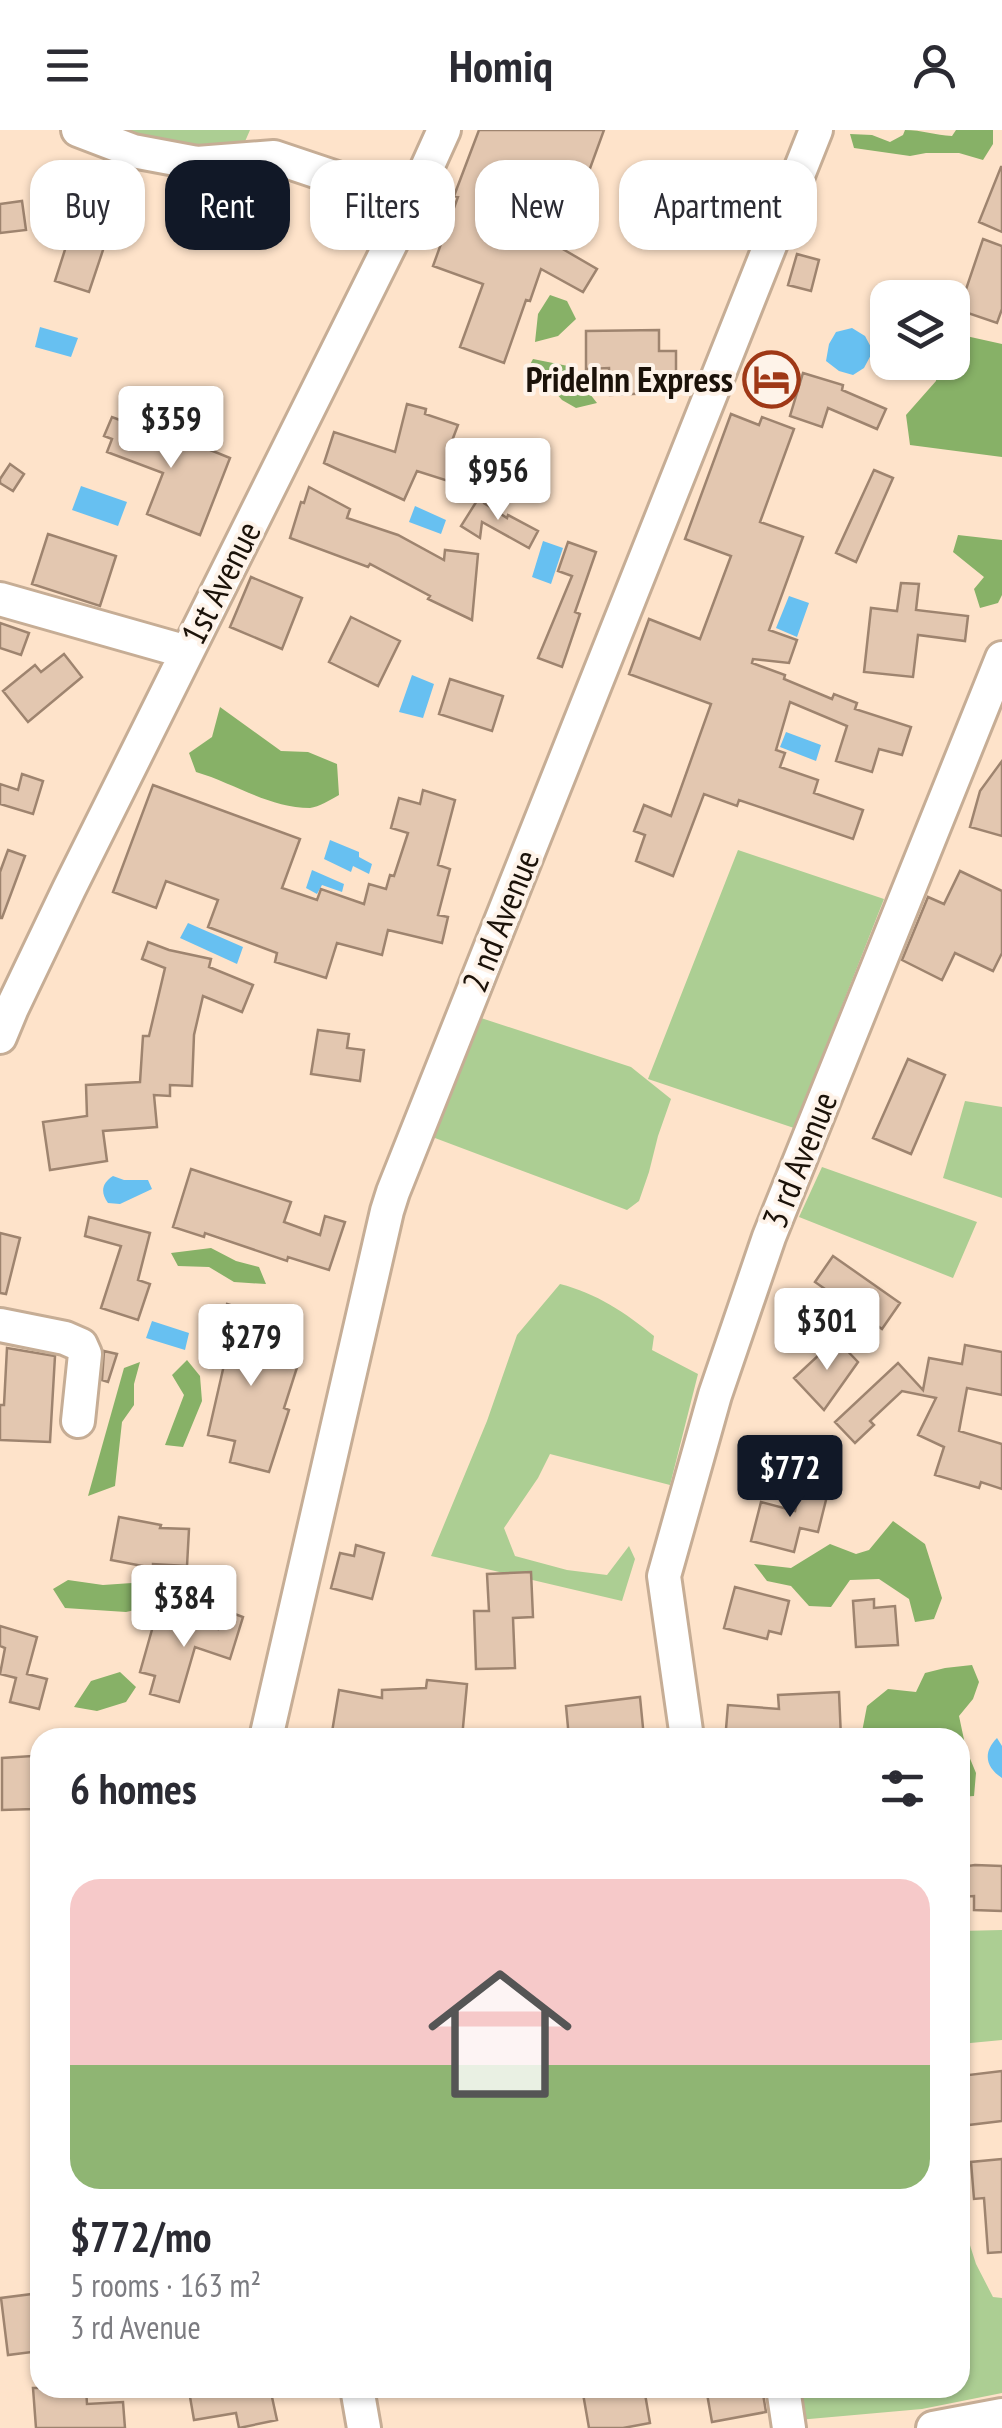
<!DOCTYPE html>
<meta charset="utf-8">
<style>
:root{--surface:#fff;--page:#f7f7f7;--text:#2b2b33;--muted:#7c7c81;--accent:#111827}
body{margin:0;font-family:"PT Sans Narrow",sans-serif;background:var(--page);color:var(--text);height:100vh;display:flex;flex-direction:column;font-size:38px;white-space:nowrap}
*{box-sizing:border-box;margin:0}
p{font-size:32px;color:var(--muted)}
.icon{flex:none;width:55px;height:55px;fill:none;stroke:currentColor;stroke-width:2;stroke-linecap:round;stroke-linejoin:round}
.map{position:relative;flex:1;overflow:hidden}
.sheet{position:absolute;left:30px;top:1598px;width:940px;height:670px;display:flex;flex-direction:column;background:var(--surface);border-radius:30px;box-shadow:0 2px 8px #0004}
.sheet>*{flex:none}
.banner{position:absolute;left:30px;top:30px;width:942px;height:90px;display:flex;gap:20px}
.fabs{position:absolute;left:870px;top:150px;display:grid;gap:20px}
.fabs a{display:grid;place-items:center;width:100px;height:100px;border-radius:20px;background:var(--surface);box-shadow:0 2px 8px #0004;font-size:50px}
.price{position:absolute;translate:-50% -85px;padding:0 22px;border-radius:10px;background:#fff;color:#222;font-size:32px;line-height:65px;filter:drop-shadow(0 2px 5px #0008)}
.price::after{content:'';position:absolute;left:50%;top:60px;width:30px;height:22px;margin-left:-15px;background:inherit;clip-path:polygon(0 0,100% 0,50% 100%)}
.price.active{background:var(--accent);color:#fff}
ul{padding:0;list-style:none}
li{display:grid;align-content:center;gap:20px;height:530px;padding:0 40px}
li span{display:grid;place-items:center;height:310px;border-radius:30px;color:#555}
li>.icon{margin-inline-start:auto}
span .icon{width:180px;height:180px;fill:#fffc;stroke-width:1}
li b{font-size:42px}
h2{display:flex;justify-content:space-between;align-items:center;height:120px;padding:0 40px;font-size:42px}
.pill{padding:0 35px;border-radius:30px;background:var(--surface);box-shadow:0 2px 8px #0004;font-size:35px;line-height:90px}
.pill.active{background:var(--accent);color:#fff}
header{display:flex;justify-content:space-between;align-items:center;height:130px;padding:0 40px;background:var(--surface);font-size:45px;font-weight:700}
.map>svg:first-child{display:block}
</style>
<header><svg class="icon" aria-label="menu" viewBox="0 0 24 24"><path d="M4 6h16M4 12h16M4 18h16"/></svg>Homiq<svg class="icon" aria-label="person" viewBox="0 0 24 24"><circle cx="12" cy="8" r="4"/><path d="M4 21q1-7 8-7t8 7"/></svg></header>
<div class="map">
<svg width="1002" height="2298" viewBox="0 0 1002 2298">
<rect width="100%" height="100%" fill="#fee3ca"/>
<!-- green -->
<path fill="#acce93" d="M104 0H250L240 23 205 26Z
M738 720 884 769 794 998 648 949Z
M478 887 631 937 671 969 658 1006 649 1042 639 1071 627 1080 427 1005Z
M965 971 1002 977V1068L943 1048Z
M822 1037 977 1092 953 1148 799 1087Z
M560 1154C596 1163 626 1183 654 1206L652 1220 698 1244 670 1355 550 1324 538 1348 504 1398 515 1426 567 1440 607 1445 629 1416 635 1429 622 1471 431 1426 487 1291 517 1205Z
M1002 1800V1910L960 1914V1801Z
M960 2084 976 2134 993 2167 1002 2168V2263L922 2279 798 2290 794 2258H960Z"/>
<!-- forest -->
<path fill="#87b167" d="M905 0C922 0 935 5 952 6L956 0H993V14L983 30 959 23H926L910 26 854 18 850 4 872 5 890 12 903 5Z
M550 165 567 171 576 189 558 206 535 212 538 184Z
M957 204 1002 214V327L910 315 906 285 936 251 938 233 952 232 953 208Z
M533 229 568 236 597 273 576 278 562 270 542 247 526 242Z
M958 405 1002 410V465L998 473 980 478 974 459 984 447 953 422Z
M220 577 281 621 308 622 337 634 339 665C330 670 319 677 310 678 269 678 234 653 196 642L189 623 212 607Z
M211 1118 236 1131 259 1137 266 1154 234 1152 209 1137 178 1136 171 1123Z
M187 1230 200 1246 202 1271 183 1317 165 1315 184 1265 172 1245Z
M140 1232 134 1254V1275L122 1292 115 1356 88 1366 124 1238Z
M893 1391 925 1414 942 1468 934 1489 915 1492 909 1469 879 1449 850 1450 831 1477 809 1476 791 1456 767 1451 754 1434 791 1438 830 1414 856 1424 869 1420Z
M68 1450 103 1455 132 1453 180 1470 126 1482 65 1478 53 1459Z
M972 1535 979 1552 973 1569 959 1586 966 1619 976 1643 974 1666 960 1667V1608L861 1607 867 1576 888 1559 916 1562 925 1543 945 1538Z
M120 1542 136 1557 126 1572 97 1581 74 1577 91 1551Z"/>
<!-- water -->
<path fill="#67c0f1" d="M40 197 78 208 71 227 35 217Z
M852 198 865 206 873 221 864 238 853 245 839 241 826 231 829 214 836 202Z
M81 356 127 372 118 396 72 380Z
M415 376 446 390 441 404 409 392Z
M543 411 563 418 551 454 532 447Z
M789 466 809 473 797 507 776 498Z
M412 545 434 554 423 588 399 582Z
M786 602 821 615 816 631 780 617Z
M330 710 359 722V727L372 734 369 744 353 736 351 742 324 729Z
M312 740 344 754 342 762 322 755 317 764 306 758Z
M188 793 243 817 237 834 180 808Z
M113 1046 124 1050H148L152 1059 120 1074 108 1073C100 1062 102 1053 113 1046Z
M152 1191 189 1203 185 1220 146 1208Z
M997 1608 1002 1616V1648C985 1637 983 1622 997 1608Z"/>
<!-- building -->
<path fill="#e3c7b0" stroke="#9e846f" stroke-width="2.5" d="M479 0H604L561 118 597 139 583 162 541 139 530 171 526 170 504 233 460 217 483 154 433 136 458 67 454 66Z
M1001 37H1002V102L979 92Z
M22 71 26 100 0 103V74Z
M77 82 112 93 89 162 55 151Z
M983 109 1002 116V179L997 193 959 180Z
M797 124 819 130 811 161 788 155Z
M659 200V221H676V246H654V263L610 265 609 238 586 239V201Z
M803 243 843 255 842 260 886 279 877 299 828 278 822 297 790 286Z
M407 274 426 279 425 284 458 295 450 316 475 324 464 356 417 341 404 370 324 333 334 302 395 322Z
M122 284 230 328 200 405 147 384 163 343 107 322 112 309 104 306 112 287 120 290Z
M731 284 759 295 762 287 794 299 760 392 803 407 769 500 797 510 789 533 753 529 752 533 785 545 784 549 832 569 834 564 857 573 855 579 911 597 902 625 879 619 872 642 836 631 847 596 790 572 776 620 785 623 780 637 818 650 814 663 863 680 853 709 739 670 737 676 704 664 673 746 636 731 645 705 634 701 644 675 671 686 711 574 629 544 649 489 700 509 731 426 685 409Z
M10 334 24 344 13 361 0 353V349Z
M874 340 893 348 856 432 836 423Z
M309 357 350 379 347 388 398 405 444 430 445 420 478 424 472 490 428 469 430 466 370 434 368 437 290 408 301 372 304 373Z
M485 358 484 373 507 388 508 385 538 401 529 418 482 392 480 408 461 396Z
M48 404 116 426 100 476 32 454Z
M568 412 596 422 575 482 580 484 562 537 538 528 572 446 558 441Z
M251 447 302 468 282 519 230 497Z
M901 453 919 454 916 480 968 486 965 511 918 505 913 547 864 542 871 478 897 481Z
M351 487 400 511 378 556 329 532Z
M0 493 29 503 21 525 0 518Z
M64 524 82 547 28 592 3 561 35 535 41 542Z
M450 549 503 566 492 601 439 584Z
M1002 631V706L970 697 980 661Z
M22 644 43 651 33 684 0 674V654L18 660Z
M153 655 300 709 282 758 317 770 321 759 364 774 369 754 386 759 390 745 394 746 408 703 391 698 399 668 420 674 423 660 455 670 438 735 450 739 438 785 448 787 442 813 388 800 382 825 337 813 326 848 275 832 277 823 208 797 218 770 166 751 156 778 113 762Z
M8 720 25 726 2 788H0V742Z
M960 741 1002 761V823L993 841 955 823 942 850 902 830 928 767 944 774Z
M148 812 169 820 211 829 209 837 253 855 242 882 203 866 194 905 192 956 170 955V966L154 965 157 997 103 1001 107 1031 50 1040 43 992 87 986 86 955 140 952 143 906H149L165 838 142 829Z
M318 900 349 904 347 918 364 920 360 951 311 944Z
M908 929 945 945 911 1024 873 1008Z
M191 1039 291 1072 284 1092 320 1105 325 1086 345 1092 329 1140 288 1127 287 1131 205 1103 204 1107 173 1097Z
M89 1087 150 1103 138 1150 150 1154 138 1190 101 1178 121 1116 85 1106Z
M0 1103 20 1108 6 1164 0 1163Z
M833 1126 900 1173 882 1199 815 1152Z
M227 1174 268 1187 261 1212 301 1225 284 1278 289 1280 269 1342 230 1332 235 1311 208 1305 224 1235 209 1231Z
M836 1209 858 1232 824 1280 794 1248Z
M965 1215 1002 1222V1265L967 1258 959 1301 1002 1314V1359L981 1352 979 1358 935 1345 944 1317 918 1305 936 1268 902 1261 870 1291 874 1295 855 1313 835 1292 898 1233 923 1260 929 1228 962 1234Z
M7 1218 55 1226 50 1312 0 1310V1275H4Z
M104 1221 117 1224 108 1252 102 1250Z
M801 1355 828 1362 818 1402 800 1398 794 1422 751 1411 761 1372 795 1381Z
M119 1387 161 1395 160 1398 189 1399 187 1436 153 1434V1438L111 1430Z
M356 1415 384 1423 372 1469 331 1458 340 1423 354 1426Z
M531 1442 533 1487 513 1488 515 1538 476 1539 474 1481H489L487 1444Z
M735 1457 789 1471 781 1504 769 1501 767 1509 724 1498Z
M874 1469V1478L895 1476 898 1515 856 1517 853 1471Z
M224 1480 243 1487 230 1529 195 1517 179 1572 150 1564 155 1546 140 1542 157 1482 218 1499Z
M0 1496 37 1507 27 1544 47 1549 39 1579 10 1572 16 1548 0 1544 5 1518 0 1516Z
M427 1550 467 1554 462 1608H331L339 1560 382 1568V1560L426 1558Z
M839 1562 841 1608H780V1604L726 1599 728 1575 779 1579 778 1565Z
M640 1567 644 1608H569L566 1576Z
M32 1626 34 1679 2 1680V1628Z
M975 1735 1002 1736V1781L974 1780V1766L960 1767V1737Z
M1002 1941V1991L960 1996V1946Z
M1002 2029V2122L988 2123 984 2068 974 2069 971 2032Z
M40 2163V2221L8 2225 1 2168Z
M33 2258H86L87 2274 123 2272 125 2298H36Z
M208 2258H222V2263L248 2258H270L277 2290 239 2298 236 2283 194 2290 189 2261Z
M582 2258H644L650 2293 623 2298H589Z
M706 2258H762L766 2282 712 2292Z"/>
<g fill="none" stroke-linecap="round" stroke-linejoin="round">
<defs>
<path id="minor" d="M78 0 133 21 197 33 274 27 411 73
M0 469 187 522
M0 907 12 878 69 759 411 73 444 0
M0 1195 65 1208 81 1215 85 1224 78 1291
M266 1608 387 1081 393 1062 816 0
M687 1608 664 1446 715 1265 769 1107 1002 528
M357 2258 364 2298
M783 2258 789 2298
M933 2298 1002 2285"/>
</defs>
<!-- minor casing -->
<use href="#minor" stroke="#c6ad95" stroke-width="38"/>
<!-- minor -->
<use href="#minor" stroke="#fff" stroke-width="32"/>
</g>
<!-- icons -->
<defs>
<symbol id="hotel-ring" viewBox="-11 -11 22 22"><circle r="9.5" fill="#fef3e9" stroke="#9f3816" stroke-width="1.5"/><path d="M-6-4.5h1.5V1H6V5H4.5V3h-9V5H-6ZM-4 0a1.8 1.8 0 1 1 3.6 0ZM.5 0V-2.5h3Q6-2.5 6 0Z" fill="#9f3816"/></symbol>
</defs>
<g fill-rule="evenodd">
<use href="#hotel-ring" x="740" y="218" width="63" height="63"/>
</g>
<g text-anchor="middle" stroke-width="8" stroke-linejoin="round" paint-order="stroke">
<!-- poi labels -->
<g font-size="35" font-weight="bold" fill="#1b1209" stroke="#fef3e9" text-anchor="end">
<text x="733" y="262">PrideInn Express</text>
</g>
<!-- street labels -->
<g font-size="35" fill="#1b1209" stroke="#fef3e9">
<text transform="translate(221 453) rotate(-63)" y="12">1st Avenue</text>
<text transform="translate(501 791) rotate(-68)" y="12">2 nd Avenue</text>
<text transform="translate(800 1030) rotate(-68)" y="12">3 rd Avenue</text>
</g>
</g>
</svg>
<div class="fabs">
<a><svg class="icon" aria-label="layers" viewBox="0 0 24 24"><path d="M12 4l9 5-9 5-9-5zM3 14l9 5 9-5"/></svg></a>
</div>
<b class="price" style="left:171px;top:341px">$359</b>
<b class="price" style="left:498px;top:393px">$956</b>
<b class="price" style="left:827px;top:1243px">$301</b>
<b class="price" style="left:251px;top:1259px">$279</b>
<b class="price active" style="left:790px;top:1390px">$772</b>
<b class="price" style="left:184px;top:1520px">$384</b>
<div class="banner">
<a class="pill">Buy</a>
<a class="pill active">Rent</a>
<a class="pill">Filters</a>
<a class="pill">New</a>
<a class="pill">Apartment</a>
</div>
<section class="sheet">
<h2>6 homes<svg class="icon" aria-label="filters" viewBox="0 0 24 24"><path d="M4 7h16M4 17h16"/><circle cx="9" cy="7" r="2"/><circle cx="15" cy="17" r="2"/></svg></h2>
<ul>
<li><span style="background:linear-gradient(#f6c9c9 60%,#8fb573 0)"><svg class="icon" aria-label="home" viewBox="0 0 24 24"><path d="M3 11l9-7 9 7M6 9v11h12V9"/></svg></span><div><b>$772/mo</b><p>5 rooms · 163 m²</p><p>3 rd Avenue</p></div></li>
</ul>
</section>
</div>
